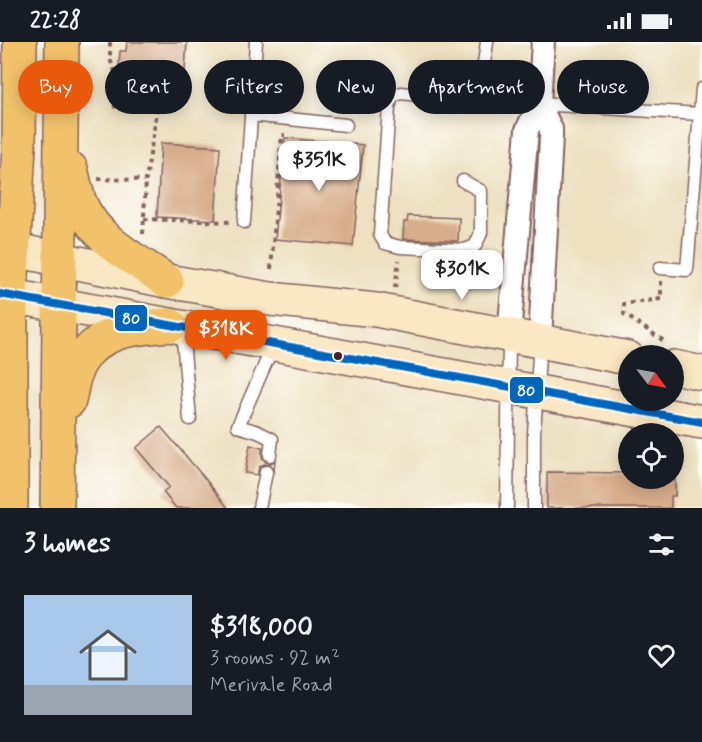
<!DOCTYPE html>
<meta charset="utf-8">
<style>
:root{--surface:#171b24;--page:#242831;--text:#f1f3f6;--muted:#9ea1a6;--line:#363941;--accent:#ea580c}
body{margin:0;font-family:Mynerve,sans-serif;background:var(--page);color:var(--text);height:100vh;display:flex;flex-direction:column;font-size:22px;white-space:nowrap}
*{box-sizing:border-box;margin:0}
p{font-size:20px;color:var(--muted)}
.icon{flex:none;width:33px;height:33px;fill:none;stroke:currentColor;stroke-width:2;stroke-linecap:round;stroke-linejoin:round}
.map{position:relative;height:466px;overflow:hidden}
.panel{display:flex;flex-direction:column;background:var(--surface);flex:1}
.panel>*{flex:none}
.hud{position:absolute;left:18px;top:18px;width:666px;height:54px;display:flex;gap:12px}
.needle{width:39px;rotate:122deg}
.controls{position:absolute;left:618px;top:303px;display:grid;gap:12px}
.controls a{display:grid;place-items:center;width:66px;height:66px;border-radius:50%;background:var(--surface);box-shadow:0 3px 15px #0003;font-size:30px}
.price{position:absolute;translate:-50% -51px;padding:0 14px;border-radius:12px;background:#fff;color:#222;font-size:20px;line-height:39px;filter:drop-shadow(0 2px 3px #0008)}
.price::after{content:'';position:absolute;left:50%;top:36px;width:18px;height:14px;margin-left:-9px;background:inherit;clip-path:polygon(0 0,100% 0,50% 100%)}
.price.current{background:var(--accent);color:#fff}
ul{padding:0;list-style:none}
li{display:flex;align-items:center;gap:18px;height:150px;padding:0 24px}
li+li{border-top:2px solid var(--line)}
li span{display:grid;place-items:center;flex:none;width:168px;height:120px;border-radius:0px;color:#555}
li>.icon{margin-inline-start:auto}
span .icon{width:72px;height:72px;fill:#fffc;stroke-width:1}
li b{font-size:26px}
h2{display:flex;justify-content:space-between;align-items:center;height:72px;padding:0 24px;font-size:26px}
.pill{padding:0 21px;border-radius:27px;background:var(--surface);box-shadow:0 3px 15px #0003;font-size:21px;line-height:54px}
.pill.current{background:var(--accent);color:#fff}
.status{display:flex;justify-content:space-between;align-items:center;height:42px;padding:0 30px;background:var(--surface);direction:ltr}
.status svg{height:16px;fill:currentColor}
.map>svg:first-child{display:block}
</style>
<div class="status"><b>22:28</b><svg viewBox="0 0 49 12"><path d="M0 12V9h3v3zM5 12V6h3v6zM10 12V3h3v9zM15 12V0h3v12zM26 1h20v11H26zM47 4h2v5h-2z"/></svg></div>
<div class="map">
<svg width="702" height="466" viewBox="0 0 702 466">
<rect width="100%" height="100%" fill="#fff"/>
<filter id="ink" filterUnits="userSpaceOnUse"><feTurbulence type="fractalNoise" baseFrequency=".0167" numOctaves="2"/><feDisplacementMap in="SourceGraphic" scale="12" xChannelSelector="R" yChannelSelector="G"/><feConvolveMatrix kernelMatrix="1 2 1 2 8 2 1 2 1" color-interpolation-filters="sRGB"/></filter>
<filter id="wash" filterUnits="userSpaceOnUse"><feTurbulence type="fractalNoise" baseFrequency=".008" numOctaves="4" result="noise"/><feDisplacementMap in="SourceGraphic" scale="24" xChannelSelector="R" yChannelSelector="G"/><feGaussianBlur stdDeviation="1.35" result="paint"/><feColorMatrix in="noise" values="0 0 0 0 0 0 0 0 0 0 0 0 0 0 0 0 0 1.4 0 .05"/><feComposite in="paint" operator="in"/></filter>
<g filter="url(#wash)">
<rect width="100%" height="100%" fill="#ede1c1"/>
<g id="blocks">
<!-- building -->
<path fill="#d7ad8a" d="M127 0H187L184 41 125 37 126 26H119L120 9H126Z
M285 96 363 103 353 204 275 197Z
M161 101 220 105 215 178 157 175Z
M408 174 459 176 458 199 403 197 404 180H407Z
M161 385 207 439 228 466H176L163 450 169 445 136 406Z
M250 403 262 406V416L266 420 270 421 275 419 274 429 271 423 264 422 259 425 257 433 245 431Z
M547 430 628 431V436H675V454H671V466H547Z"/>
</g>
</g>
<g filter="url(#ink)">
<use href="#blocks" fill-opacity="0" stroke="#836360" stroke-width="1.5"/>
<g fill="none" stroke-linecap="round" stroke-linejoin="round">
<defs>
<path id="service" d="M479 58 487 0
M251 73 346 83
M463 139 481 149V191L475 204 465 208 400 205 385 201 380 193 389 65 392 55 401 51 515 63 539 62 700 72
M244 180 256 0
M660 226 687 228 702 47
M182 286 190 377
M270 413 272 397 258 390 238 384 274 302
M259 466 266 430
M507 466 509 294
M534 466V391L540 299"/>
<path id="minor" d="M539 62 551 87V95L540 298
M509 293 527 88 539 62 543 0"/>
<path id="secondary" d="M0 205 167 239 270 257 376 268 628 316
M0 252 702 380
M674 325 702 331"/>
<path id="primary" d="M71 127C74 138 76 152 81 163 96 198 136 218 167 239
M69 359C72 347 73 332 79 322 98 287 135 286 170 283
M11 466V254L19 104 20 0
M57 466 62 0"/>
</defs>
<!-- service casing -->
<use href="#service" stroke="#836360" stroke-width="15"/>
<!-- minor casing -->
<use href="#minor" stroke="#836360" stroke-width="26"/>
<!-- secondary casing -->
<use href="#secondary" stroke="#836360" stroke-width="36"/>
<!-- primary casing -->
<use href="#primary" stroke="#836360" stroke-width="36"/>
<!-- path -->
<path stroke="#836360" stroke-width="4" stroke-dasharray="4.5 4.5" stroke-linecap="butt" d="M110 0V17L115 30V67L137 66
M98 137 146 138 157 68
M144 177 230 180
M143 192 146 138
M271 227 282 93H285
M661 239V257L624 262V272L664 299
M395 246 399 218"/>
<!-- service -->
<use href="#service" stroke="#fff" stroke-width="12"/>
<!-- minor -->
<use href="#minor" stroke="#fff" stroke-width="22"/>
<!-- secondary -->
<use href="#secondary" stroke="#fae7c3" stroke-width="33"/>
<!-- primary -->
<use href="#primary" stroke="#f2c26a" stroke-width="33"/>
<defs>
<path id="bus-1" d="M0 252 702 380"/>
</defs>
<!-- bus-1 casing -->
<use href="#bus-1" stroke="#fff" stroke-width="12"/>
<!-- bus-1 -->
<use href="#bus-1" stroke="#0065bd" stroke-width="8"/>
</g>
</g>
<!-- markers -->
<circle fill="#4a1f2b" stroke="#fff" stroke-width="2" cx="338" cy="314" r="5"/>
<g stroke="#fff" stroke-width="2">
<rect x="114" y="262" width="34" height="28" rx="6" fill="#0065bd"/>
<rect x="509" y="334" width="35" height="28" rx="6" fill="#0065bd"/>
</g>
<g font-size="16" text-anchor="middle" font-weight="bold" fill="#fff">
<text x="131" y="282">80</text>
<text x="526" y="354">80</text>
</g>
</svg>
<div class="controls">
<a><svg class="needle" viewBox="-14 -14 28 28"><path d="M0-13l5 13h-10z" fill="#e53935"/><path d="M0 13l5-13h-10z" fill="#9ea1a6"/></svg></a>
<a><svg class="icon" aria-label="locate" viewBox="0 0 24 24"><circle cx="12" cy="12" r="6"/><path d="M12 2v4M12 18v4M2 12h4M18 12h4"/></svg></a>
</div>
<b class="price" style="left:319px;top:150px">$351K</b>
<b class="price" style="left:462px;top:259px">$301K</b>
<b class="price current" style="left:226px;top:319px">$318K</b>
<div class="hud">
<a class="pill current">Buy</a>
<a class="pill">Rent</a>
<a class="pill">Filters</a>
<a class="pill">New</a>
<a class="pill">Apartment</a>
<a class="pill">House</a>
</div>
</div>
<section class="panel">
<h2>3 homes<svg class="icon" aria-label="filters" viewBox="0 0 24 24"><path d="M4 7h16M4 17h16"/><circle cx="9" cy="7" r="2"/><circle cx="15" cy="17" r="2"/></svg></h2>
<ul>
<li><span style="background:linear-gradient(#a9c7e8 75%,#9aa5b1 0)"><svg class="icon" aria-label="home" viewBox="0 0 24 24"><path d="M3 11l9-7 9 7M6 9v11h12V9"/></svg></span><div><b>$318,000</b><p>3 rooms · 92 m²</p><p>Merivale Road</p></div><svg class="icon" aria-label="heart" viewBox="0 0 24 24"><path d="M12 20l-8-8c-3-5 5-10 8-4 3-6 11-1 8 4z"/></svg></li>
</ul>
</section>
